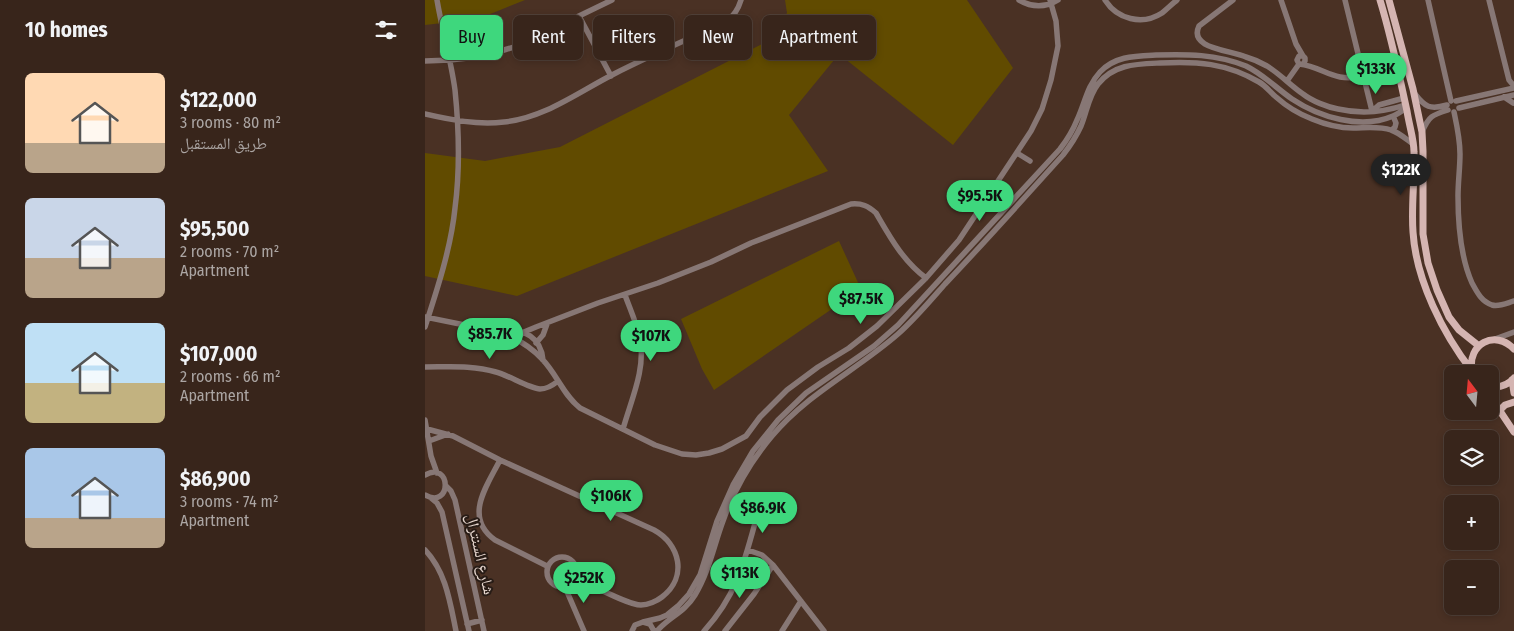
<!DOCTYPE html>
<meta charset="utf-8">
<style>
:root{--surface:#38251b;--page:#3f2d24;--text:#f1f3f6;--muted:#aba5a3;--line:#52423a;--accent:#3ed77d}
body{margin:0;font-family:"Fira Sans Condensed","Noto Naskh Arabic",sans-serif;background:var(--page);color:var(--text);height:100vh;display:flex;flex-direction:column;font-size:19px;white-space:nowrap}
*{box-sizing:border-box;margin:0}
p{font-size:16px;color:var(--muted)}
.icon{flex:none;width:28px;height:28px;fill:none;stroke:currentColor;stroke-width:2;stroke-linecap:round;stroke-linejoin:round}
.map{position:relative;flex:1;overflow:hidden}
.drawer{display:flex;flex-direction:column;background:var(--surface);width:425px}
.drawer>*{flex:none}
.guide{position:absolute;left:15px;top:15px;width:475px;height:45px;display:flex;gap:10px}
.needle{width:32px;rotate:344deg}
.tools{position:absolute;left:1019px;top:365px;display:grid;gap:10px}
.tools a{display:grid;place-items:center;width:55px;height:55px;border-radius:8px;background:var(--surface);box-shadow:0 2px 8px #0003,0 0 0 1px var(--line);font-size:25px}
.price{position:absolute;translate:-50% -42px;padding:0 11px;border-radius:18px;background:var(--accent);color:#111;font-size:16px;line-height:32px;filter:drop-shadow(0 1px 2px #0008)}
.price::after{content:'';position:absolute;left:50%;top:30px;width:15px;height:11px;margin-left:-8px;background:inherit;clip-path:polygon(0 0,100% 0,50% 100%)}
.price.current{background:#222;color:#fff}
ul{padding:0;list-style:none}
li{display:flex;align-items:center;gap:15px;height:125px;padding:0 25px}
li span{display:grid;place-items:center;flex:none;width:140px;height:100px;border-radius:8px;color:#555}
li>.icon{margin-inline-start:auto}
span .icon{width:60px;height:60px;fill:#fffc;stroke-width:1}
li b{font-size:21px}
h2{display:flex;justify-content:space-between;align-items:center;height:60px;padding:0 25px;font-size:21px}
.tag{padding:0 18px;border-radius:8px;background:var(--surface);box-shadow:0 2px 8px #0003,0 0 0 1px var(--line);font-size:18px;line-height:45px}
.tag.current{background:var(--accent);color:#111}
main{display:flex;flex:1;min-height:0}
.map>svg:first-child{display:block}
</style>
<main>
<section class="drawer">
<h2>10 homes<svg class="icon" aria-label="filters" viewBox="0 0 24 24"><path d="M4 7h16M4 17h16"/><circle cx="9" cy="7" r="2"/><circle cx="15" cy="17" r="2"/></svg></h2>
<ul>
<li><span style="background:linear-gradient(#ffd9b3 70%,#b9a48a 0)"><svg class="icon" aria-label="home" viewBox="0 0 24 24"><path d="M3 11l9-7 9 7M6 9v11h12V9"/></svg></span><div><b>$122,000</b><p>3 rooms · 80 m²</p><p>طريق المستقبل</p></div></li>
<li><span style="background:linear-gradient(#c9d6e8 60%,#b9a48a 0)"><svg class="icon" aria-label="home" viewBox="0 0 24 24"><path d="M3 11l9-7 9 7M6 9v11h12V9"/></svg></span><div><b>$95,500</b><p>2 rooms · 70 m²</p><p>Apartment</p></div></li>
<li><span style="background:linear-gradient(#bfe0f5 60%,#c2b280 0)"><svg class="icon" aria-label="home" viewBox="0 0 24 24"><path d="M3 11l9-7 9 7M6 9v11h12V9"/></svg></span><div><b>$107,000</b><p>2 rooms · 66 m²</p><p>Apartment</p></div></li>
<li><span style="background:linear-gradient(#a9c7e8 70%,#b9a48a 0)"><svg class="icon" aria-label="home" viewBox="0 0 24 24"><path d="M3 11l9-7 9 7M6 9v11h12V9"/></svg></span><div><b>$86,900</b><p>3 rooms · 74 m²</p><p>Apartment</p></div></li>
</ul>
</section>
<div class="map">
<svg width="1089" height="631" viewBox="0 0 1089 631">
<rect width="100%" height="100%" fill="#4a3124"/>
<!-- green -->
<path fill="#614b00" d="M0 0H100L53 19 0 25Z
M360 0H542L588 68 528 145 414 54 364 115 403 171 92 296 0 276V153L60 161 135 147 341 42 362 13Z
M414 241 436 289 289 390 277 369 256 319Z"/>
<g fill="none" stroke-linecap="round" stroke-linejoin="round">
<!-- minor -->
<path stroke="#877775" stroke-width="5.5" d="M594 0C606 7 620 8 633 0
M680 0C692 19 717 26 737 13 742 9 747 4 752 0
M808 0 774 26C763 49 806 50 821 57 828 59 835 62 842 66 855 74 865 85 878 94 887 101 902 107 913 109 935 114 959 112 980 105
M856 0 871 44 878 56
M920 0 947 111
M1003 0 1026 101
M1064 0 1084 80 1089 86
M154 16 186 76
M0 61 25 60 52 57 79 50 112 40 154 16 187 0
M878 64 880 61V58L878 56H874L872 60 874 64C900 67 907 83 938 76
M862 81 874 64
M990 94C1000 107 1005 110 1022 105
M1079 97 1088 103
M1031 101 1089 88
M1034 108 1089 95
M947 111 954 105 979 98
M1029 112C1032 126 1035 139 1035 154 1035 168 1033 182 1033 196 1033 225 1035 256 1047 283 1052 292 1056 301 1067 305 1074 307 1082 303 1089 301
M0 114C26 120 52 125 79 122 119 118 152 93 187 75 224 56 263 39 301 22 309 15 313 10 316 0
M967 130 970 127 971 123 968 116
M997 132C1004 116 1007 115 1023 110
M592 153 605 161
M0 317 79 333C92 339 107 348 117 359 132 374 138 395 155 408L230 445 257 454 271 455 284 453 297 449 321 436 335 417 362 390 393 367 424 348 452 326 501 278 534 240 606 131 617 109 626 80 633 46 631 21 625 0
M0 327C12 290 26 248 30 208 35 170 34 129 30 90 26 60 17 30 12 0
M79 333C99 327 116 338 118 360
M91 339 99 332 111 327 173 303 233 283 286 262 326 243 426 204C437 203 443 206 451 213 465 237 478 261 501 278
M1070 339 1089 332
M111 343 118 335 122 324
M0 367C24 367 48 365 71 372 83 375 104 388 115 389 122 389 127 386 133 381
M0 420 6 456 12 473
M2 429 28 436 75 460 229 530C255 544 263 577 237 597 232 601 223 605 216 605 203 605 165 584 151 578
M198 429C206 400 221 369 215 339 212 324 205 309 200 295
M4 441 23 434
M75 460C62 486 38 517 70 540L122 566
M0 475C27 460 27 510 0 495
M21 486 26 491 30 500 59 631
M6 498 12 503 17 512 44 631
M0 550C21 572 25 602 31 631
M323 550 337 555 348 565 399 631
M122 572a15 15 0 1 1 30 0a15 15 0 1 1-30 0Z
M140 587 159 631
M218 622 235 618 242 615 253 606 264 594 275 575 292 521 308 485 328 451 353 420 381 393 449 346 473 325 635 149C642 140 648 130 652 120 660 103 662 86 675 72 690 56 710 56 731 55 762 54 791 54 821 66 838 74 851 88 867 99 894 117 936 130 968 116 973 114 977 111 981 108
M42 624 57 620
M207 631 210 625 218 622 225 624 229 631
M232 631C244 617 259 613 270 595 284 572 289 545 298 521 309 490 326 461 347 436 383 393 432 370 473 334 490 319 505 301 520 284 560 242 599 198 638 155 645 146 651 137 656 126 662 112 663 97 673 84 689 64 711 64 735 63 772 61 801 63 834 82 841 86 845 92 851 97 861 106 874 114 887 119 899 124 914 128 928 128 940 128 954 126 966 130 973 132 981 139 988 144
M279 631C313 594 320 559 333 512
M300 631 329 594 348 565
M357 631 376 601"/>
<!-- major -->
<path stroke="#d5b5b2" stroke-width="7" d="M955 0C966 36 974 74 982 111 984 125 989 139 989 152 990 179 986 206 988 232 991 280 1018 334 1047 371
M964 0 988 89 997 132 998 151V234L1003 263 1012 290 1024 317 1034 330 1054 346
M1047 371C1042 344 1070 329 1089 349
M1087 380 1089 393
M1065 386C1075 388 1083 385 1089 378
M1065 396 1089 432
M1075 410 1080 405 1089 402"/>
</g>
<g text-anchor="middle" stroke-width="4" stroke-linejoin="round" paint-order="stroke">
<!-- street labels -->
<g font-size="16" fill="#e7d7cf" stroke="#281c16">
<text transform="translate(56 554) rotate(77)" y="6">شارع السنترال</text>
</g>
</g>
</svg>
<div class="tools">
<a><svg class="needle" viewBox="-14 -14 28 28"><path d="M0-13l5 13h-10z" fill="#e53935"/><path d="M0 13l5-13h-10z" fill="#aba5a3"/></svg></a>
<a><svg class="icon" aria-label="layers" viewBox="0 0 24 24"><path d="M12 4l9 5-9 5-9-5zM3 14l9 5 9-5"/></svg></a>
<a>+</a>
<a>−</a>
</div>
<b class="price" style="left:951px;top:95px">$133K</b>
<b class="price current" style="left:976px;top:196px">$122K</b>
<b class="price" style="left:555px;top:222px">$95.5K</b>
<b class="price" style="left:436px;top:325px">$87.5K</b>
<b class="price" style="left:65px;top:360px">$85.7K</b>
<b class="price" style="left:226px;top:362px">$107K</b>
<b class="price" style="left:186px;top:522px">$106K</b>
<b class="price" style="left:338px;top:534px">$86.9K</b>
<b class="price" style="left:315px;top:599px">$113K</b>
<b class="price" style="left:159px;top:604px">$252K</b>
<div class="guide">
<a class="tag current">Buy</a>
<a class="tag">Rent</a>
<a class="tag">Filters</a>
<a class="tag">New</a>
<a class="tag">Apartment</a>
</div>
</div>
</main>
